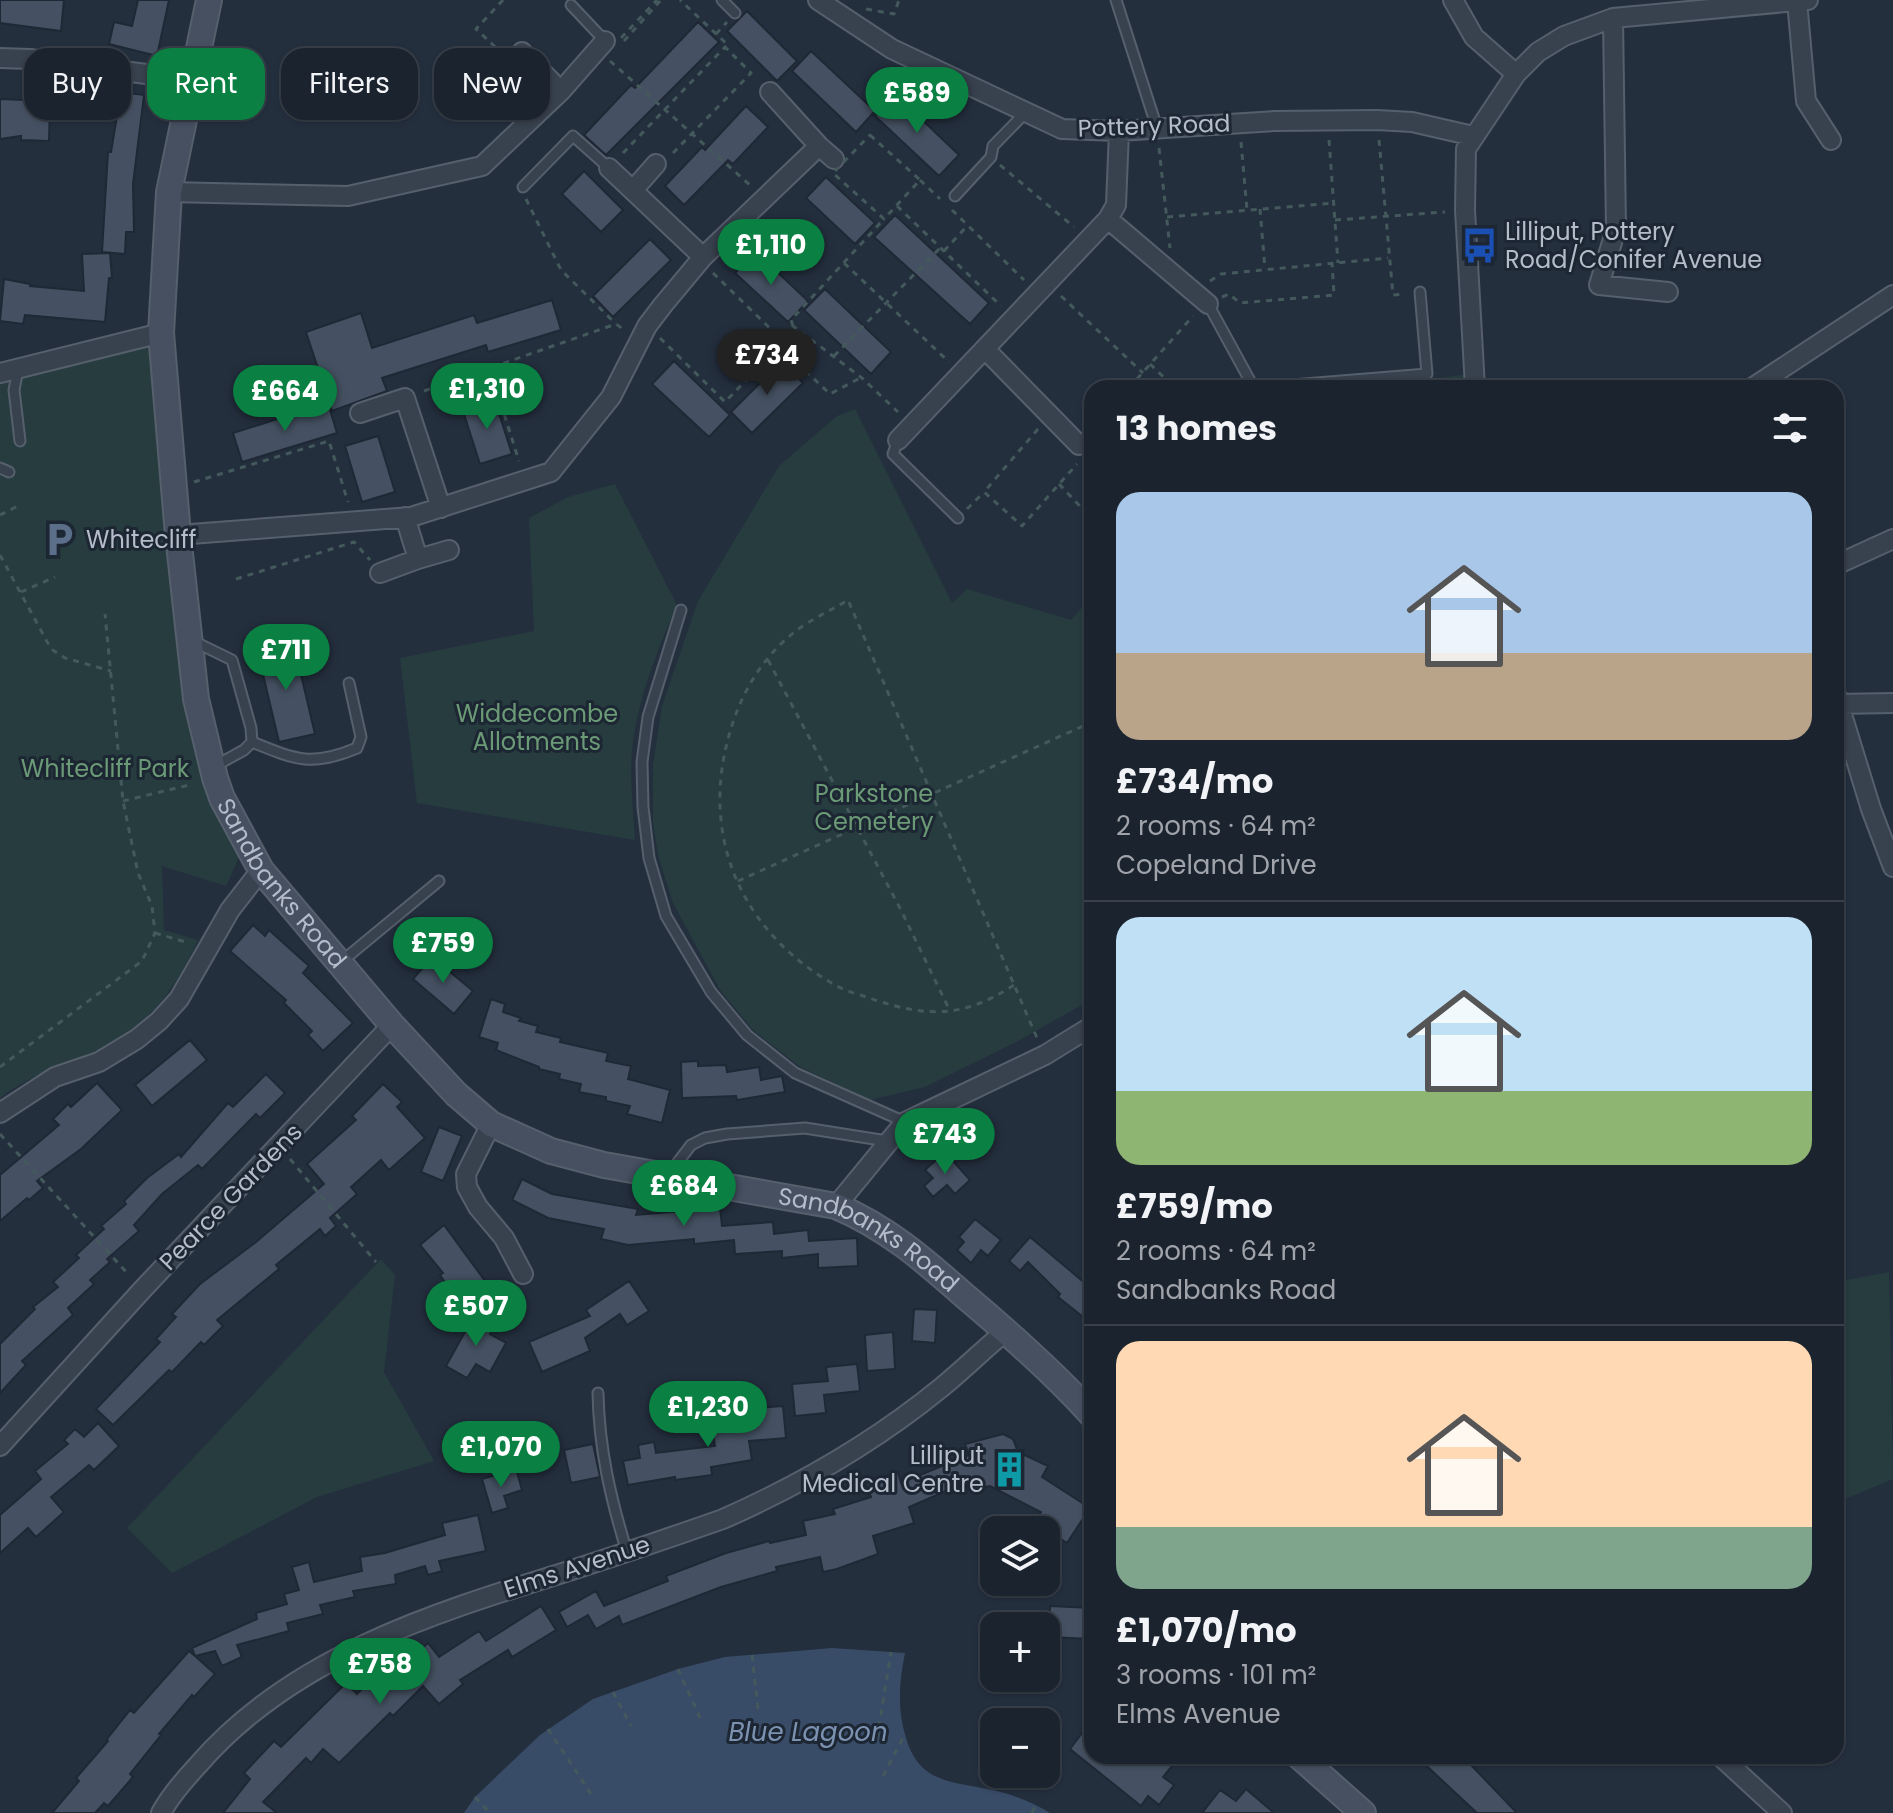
<!DOCTYPE html>
<meta charset="utf-8">
<style>
:root{--surface:#1b232e;--page:#242b36;--text:#f1f3f6;--muted:#a0a4aa;--line:#39404a;--accent:#0b8043}
body{margin:0;font-family:Poppins,sans-serif;background:var(--page);color:var(--text);height:100vh;display:flex;flex-direction:column;font-size:30px;white-space:nowrap}
*{box-sizing:border-box;margin:0}
p{font-size:26px;color:var(--muted)}
.icon{flex:none;width:44px;height:44px;fill:none;stroke:currentColor;stroke-width:2;stroke-linecap:round;stroke-linejoin:round}
.map{position:relative;flex:1;overflow:hidden}
.drawer{position:absolute;left:1084px;top:380px;width:760px;height:1384px;display:flex;flex-direction:column;background:var(--surface);border-radius:24px;box-shadow:0 2px 6px #0004,0 0 0 2px var(--line)}
.drawer>*{flex:none}
.hud{position:absolute;left:24px;top:48px;width:760px;height:72px;display:flex;gap:16px}
.buttons{position:absolute;left:980px;top:1516px;display:grid;gap:16px}
.buttons a{display:grid;place-items:center;width:80px;height:80px;border-radius:16px;background:var(--surface);box-shadow:0 2px 6px #0004,0 0 0 2px var(--line);font-size:40px}
.price{position:absolute;translate:-50% -68px;padding:0 18px;border-radius:28px;background:var(--accent);color:#fff;font-size:26px;line-height:52px;filter:drop-shadow(0 2px 4px #0008)}
.price::after{content:'';position:absolute;left:50%;top:48px;width:24px;height:18px;margin-left:-12px;background:inherit;clip-path:polygon(0 0,100% 0,50% 100%)}
.price.on{background:#222;color:#fff}
ul{padding:0;list-style:none}
li{display:grid;align-content:center;gap:16px;height:424px;padding:0 32px}
li+li{border-top:2px solid var(--line)}
li span{display:grid;place-items:center;height:248px;border-radius:24px;color:#555}
li>.icon{margin-inline-start:auto}
span .icon{width:144px;height:144px;fill:#fffc;stroke-width:1}
li b{font-size:34px}
h2{display:flex;justify-content:space-between;align-items:center;height:96px;padding:0 32px;font-size:34px}
.tag{padding:0 28px;border-radius:24px;background:var(--surface);box-shadow:0 2px 6px #0004,0 0 0 2px var(--line);font-size:28px;line-height:72px}
.tag.on{background:var(--accent);color:#fff}
.map>svg:first-child{display:block}
</style>
<div class="map">
<svg width="1893" height="1813" viewBox="0 0 1893 1813">
<rect width="100%" height="100%" fill="#242f3e"/>
<!-- green -->
<path fill="#263c3f" d="M161 333 196 699 246 842 226 886 162 866 164 930 198 940C171 999 140 1035 77 1059 50 1070 24 1079 0 1098V373Z
M1468 374V388H1370Z
M855 409 952 603 967 589 1071 620 1092 596V999L1020 1040 925 1087 870 1100 800 1067 753 1030 720 990 673 903 658 856 653 821V765L662 706 698 601 779 466 837 416Z
M615 484 677 605C658 649 640 693 633 741 629 773 633 808 635 840L417 803 400 658 534 631 529 518 568 497Z
M381 1259 395 1275 384 1372 434 1461 317 1497 172 1573 127 1528Z
M1889 1272 1893 1479 1836 1503V1282Z"/>
<!-- water -->
<path fill="#394c67" d="M832 1648 905 1653C899 1682 897 1709 906 1738 919 1782 949 1781 987 1789 1009 1793 1031 1801 1050 1813H464L475 1797 540 1735 593 1699 678 1669 725 1657Z"/>
<!-- building -->
<path fill="#455162" stroke="#1f2835" stroke-width="2" d="M0 0H64L61 31 0 23Z
M138 0H169L157 56 109 44 114 22 132 26Z
M747 11 797 61 777 81 727 31Z
M698 22 719 42 606 155 584 135 631 85 635 88Z
M811 51 875 111 856 132 792 71Z
M121 92 144 95 133 184 134 232H126L125 254 102 252 108 152H111Z
M896 95 959 155 939 176 875 116Z
M0 99 50 101 49 141 21 140V136L0 139Z
M746 106 768 127 733 164 728 160 684 205 665 186 702 147 705 150Z
M584 171 623 210 601 232 562 194Z
M826 177 875 223 855 244 806 198Z
M895 215 989 303 970 324 874 237Z
M650 239 671 260 613 317 593 296Z
M755 251 808 301 788 322 735 273Z
M110 253 112 278H109L105 322 25 315 23 324 0 321 4 279 30 284V286L84 291 82 254Z
M825 289 891 352 871 374 804 310Z
M552 300 561 330 488 352 486 345 382 378 387 391 332 411 306 332 361 313 372 348 474 315 477 323Z
M674 361 730 415 709 437 652 384Z
M782 361 803 383 752 433 731 412Z
M494 398 512 454 480 464 462 408Z
M328 403 337 433 242 462 233 433Z
M378 436 395 492 362 502 345 446Z
M293 641 315 734 279 742 257 649Z
M253 925 265 936 269 930 309 966 303 973 353 1023 323 1051 308 1035 312 1031 284 1003 286 1000 230 951Z
M432 957 473 991 454 1014 413 979Z
M491 999 505 1004 503 1012 521 1018 519 1021 538 1026 536 1032 561 1038 560 1042 608 1053 606 1061 631 1066 628 1079 670 1090 662 1123 627 1114 630 1106 606 1101V1097L579 1092 581 1084 559 1079 560 1074 539 1069V1067L496 1050 498 1043 479 1037Z
M190 1040 207 1060 152 1106 135 1085Z
M698 1061V1066L726 1065 727 1072 759 1067 761 1080 782 1076 785 1092 737 1100 736 1096 682 1098 681 1062Z
M266 1074 285 1093 260 1118 256 1114 202 1169 198 1165 162 1194 134 1225 139 1231 107 1259 110 1262 90 1280 94 1284 68 1308 73 1315 22 1361 26 1365 0 1393V1344L35 1309 33 1307 58 1287 53 1282 79 1258 76 1255 104 1229 101 1226 126 1204 124 1201 147 1178 179 1154 181 1157 228 1103 233 1107Z
M97 1083 122 1110 81 1149 37 1181 43 1188 29 1200 27 1198 0 1221V1175L59 1125 53 1119 68 1104 71 1107Z
M383 1084 402 1102 397 1107 425 1138 389 1170 381 1160 351 1187 357 1194 330 1218 336 1226 325 1236 320 1229 276 1265 279 1269 217 1320 223 1326 204 1345 201 1342 172 1372 169 1370 113 1425 96 1409 160 1342 156 1339 176 1317 172 1314 200 1284 256 1242 324 1184 307 1164 356 1120 352 1116Z
M439 1127 462 1136 443 1181 421 1172Z
M945 1152 970 1180 955 1194 947 1185 933 1197 924 1186 933 1178 925 1170Z
M522 1179 552 1194 638 1209 636 1215 720 1208 722 1226 773 1222 774 1234 808 1230 809 1241 857 1238 858 1266 818 1268V1254L782 1258V1251L735 1254 734 1240 694 1244V1239L628 1245 601 1239 604 1229 548 1218 512 1200Z
M975 1219 1001 1240 988 1256 981 1250 971 1263 957 1250 964 1242 959 1237Z
M444 1225 488 1285 460 1304 440 1275 443 1273 420 1245Z
M1030 1237 1092 1289V1324L1058 1297 1060 1294 1028 1262 1020 1271 1009 1261Z
M629 1281 649 1311 627 1325 620 1314 585 1338 590 1351 542 1372 529 1342 590 1316 586 1310Z
M914 1309 937 1310 935 1343 912 1341Z
M475 1314 495 1325 490 1334 506 1343 490 1372 476 1364 467 1378 446 1366Z
M893 1332 895 1369 867 1371 865 1335Z
M857 1364 860 1391 824 1395 826 1413 795 1416 792 1384 828 1381 826 1367Z
M783 1406 786 1438 749 1441 752 1460 711 1467 712 1475 675 1480V1477L628 1485 623 1461 640 1458 638 1445 654 1442 656 1453 715 1446 711 1424 754 1417 753 1408Z
M98 1423 119 1446 94 1470 89 1465 51 1497 64 1512 36 1537 28 1528 0 1553V1515L41 1479 35 1471 68 1444 64 1440 75 1429 84 1437Z
M1003 1434 1013 1439 1018 1452 1048 1466 1042 1477 1090 1508 1067 1543 1034 1522 1041 1512 990 1486 974 1489 971 1480 909 1507 914 1523 873 1536 878 1554 837 1569 823 1572 820 1557 776 1567 777 1571 721 1587 622 1625 619 1616 596 1629 588 1615 567 1627 559 1612 596 1591 604 1606 668 1581 666 1576 726 1553 769 1541 770 1543 806 1535 803 1521 835 1514 833 1509 871 1497 866 1482 898 1472 901 1483 969 1455 965 1444Z
M593 1444 600 1477 571 1483 564 1450Z
M516 1469 522 1490 504 1496 508 1508 492 1513 482 1479Z
M478 1515 486 1551 439 1561 442 1571 428 1575 425 1566 395 1575 396 1584 353 1591 355 1597 320 1605 323 1614 287 1623 289 1631 237 1645 242 1657 222 1666 215 1651 195 1656 215 1674 194 1697 192 1695 159 1734 161 1735 130 1774 133 1777 108 1806 104 1803 95 1813H52L79 1781 76 1778 108 1741 107 1739 130 1710 134 1713 189 1651 195 1656 192 1648 257 1619 256 1613 287 1604 284 1594 299 1590 292 1567 309 1562 314 1582 362 1571 360 1557 385 1553 445 1535 442 1523Z
M541 1606 556 1630 512 1657 508 1650 460 1680 463 1684 439 1704 423 1686 393 1716 390 1713 339 1763 323 1749 311 1763 306 1758 263 1802 277 1813H223L250 1779 244 1773 274 1741 281 1747 346 1683 357 1694 385 1665 393 1673 428 1643 439 1657 479 1631 486 1641Z
M1050 1606 1092 1608V1639L1049 1637Z
M1092 1720V1756H1159L1172 1766 1163 1777 1174 1785 1159 1805 1148 1796 1141 1806 1070 1749Z
M1416 1756H1480L1471 1765 1517 1813H1477Z
M1246 1789 1274 1813H1202L1220 1790 1236 1801Z"/>
<g fill="none" stroke-linecap="round" stroke-linejoin="round">
<defs>
<path id="lane" d="M722 0 735 13
M1116 0 1157 128
M571 5 605 41
M523 187 573 136 609 168
M955 196 991 157 993 146 1026 112
M1208 304 1254 388
M18 369 14 390 20 441
M1256 388 1427 374 1420 292
M898 440 893 454 958 518
M0 468 9 472
M681 610 648 717 642 762 643 807 649 858 666 916 711 992 747 1035 795 1073 905 1122
M193 641 232 660 251 728 252 742 244 750 215 766
M252 742C296 760 312 767 357 748L361 737 349 683
M341 962 439 881
M669 1174 691 1145 705 1138 727 1134 805 1128 887 1141
M598 1393C599 1449 611 1500 627 1552"/>
<path id="street" d="M818 0 892 49 1062 129 1119 131 1275 121 1377 120 1412 122 1473 136
M1453 0 1474 37 1516 74
M1797 1 1806 101 1831 140
M1613 18 1616 229 1599 285 1668 292
M522 52 561 91
M0 58 30 59 193 80
M770 92 819 146
M609 168 703 257
M634 189 656 164
M169 192 348 196 482 166 561 91 605 41
M1108 219 1208 304
M985 349 1079 445
M0 373 161 333
M1475 388 1465 210 1466 149 1516 74 1538 52 1564 36 1613 18 1808 0
M1752 388 1893 295
M360 413 405 398 441 508
M898 440 1108 219 1116 205 1119 131
M178 535 411 517 551 472 611 397 647 326 663 305 703 257 819 146 834 159
M418 559 449 550
M1836 565 1893 539
M380 573 418 559 405 517
M1836 695 1871 809 1893 867
M1836 704 1893 703
M0 1113 55 1077 99 1062 137 1039 159 1021 179 999 230 910 261 870
M491 1124 466 1174 467 1187 478 1207 504 1238 523 1274
M836 1206 905 1122 1045 1055 1092 1026
M0 1446 143 1289 392 1025
M1720 1756 1782 1813
M161 1813C170 1796 185 1779 198 1765 293 1655 437 1612 572 1570 622 1554 672 1537 723 1519 800 1485 876 1441 942 1387 964 1369 984 1349 1006 1331"/>
<g id="secondary">
<path id="s1" d="M209 0 169 192 161 333 178 535 196 699 215 778 222 798 261 870 392 1025 456 1094 491 1124 551 1151 604 1165 836 1206C888 1228 924 1260 966 1297 1010 1334 1053 1372 1092 1415"/>
<path d="M1299 1756 1363 1813"/>
</g>
</defs>
<!-- lane casing -->
<use href="#lane" stroke="#565f6c" stroke-width="13"/>
<!-- street casing -->
<use href="#street" stroke="#565f6c" stroke-width="22"/>
<!-- secondary casing -->
<use href="#secondary" stroke="#565f6c" stroke-width="28"/>
<!-- path -->
<path stroke="#44595c" stroke-width="3" stroke-dasharray="6 6" stroke-linecap="butt" d="M503 0 476 29 505 56
M866 9 894 14 899 0
M716 34 727 22
M621 38 657 0
M624 41 661 0
M610 61 751 186
M870 135 920 180 884 219 833 173Z
M1329 140 1338 263
M1379 140 1393 295 1405 294
M1241 142 1247 210
M1159 148 1170 248
M623 153 725 47
M673 153 751 73 725 47 728 45 680 0
M1000 165 1074 227
M920 180 940 199
M526 199 561 270 616 324
M897 206 1001 306
M1260 209 1265 269
M952 210 1024 280
M1167 217 1334 203
M1335 220 1445 212
M944 251 968 225
M844 263 949 362
M713 273 782 340
M1210 281 1221 274 1388 258
M1061 296 1143 373
M1222 297 1229 294 1240 303 1334 295 1332 263
M793 326 791 320 884 219
M660 338 725 402 779 346 793 326 862 378 898 412
M779 346 830 394 860 378
M834 356 941 247
M1150 364 1175 388
M490 369 519 461
M1129 388 1193 316
M424 391 616 324 623 329
M1038 429 984 492 1022 526 1077 464
M194 482 329 441 348 502
M1059 484 1092 519
M967 509 984 492
M0 515 18 506
M0 555 51 649 65 658 111 671
M236 579 354 542 370 560
M21 592 55 577
M768 660 901 910 950 1011
M123 801 193 784
M738 881 1092 722
M155 933 189 943
M1014 985C965 1017 930 1018 875 1000 862 995 847 992 835 985 741 932 699 836 730 732 741 693 763 656 796 631 811 619 832 610 848 600L1037 1038
M0 1067 142 961 155 933 152 906 138 873 123 801 105 614
M0 1134 129 1275
M290 1159 376 1262
M752 1655 758 1709
M678 1669 701 1720
M613 1692 631 1726
M548 1729 591 1794
M877 1739 891 1652
M883 1776 905 1734
M475 1797 490 1813
M1032 1813 1036 1804"/>
<!-- lane -->
<use href="#lane" stroke="#38414e" stroke-width="9"/>
<!-- street -->
<use href="#street" stroke="#38414e" stroke-width="18"/>
<!-- secondary -->
<use href="#secondary" stroke="#465061" stroke-width="24"/>
</g>
<!-- icons -->
<defs>
<symbol id="bus-bare" viewBox="-9 -9 18 18"><path d="M-5-6H5V4H4V6H2V4H-2V6H-4V4H-5ZM-3.5-4V0h7V-4ZM-3.5 1.2v1.5H-2V1.2ZM2 1.2v1.5H3.5V1.2Z" fill="#1a4fb4" stroke="#1d2633" stroke-width="2.5" paint-order="stroke"/></symbol>
<symbol id="parking-bare" viewBox="-9 -9 18 18"><path d="M-3.5-5.5H1a3.5 3.5 0 0 1 0 7H-1V5.5H-3.5ZM-1-3.4V-.6H.8a1.4 1.4 0 0 0 0-2.8Z" fill="#5c6f8a" stroke="#1d2633" stroke-width="2.5" paint-order="stroke"/></symbol>
<symbol id="building-bare" viewBox="-9 -9 18 18"><path d="M-4-6H4V6H1V3H-1V6H-4ZM-2.5-4.3h1.7v1.8h-1.7ZM.8-4.3h1.7v1.8H.8ZM-2.5-1h1.7V.8h-1.7ZM.8-1h1.7V.8H.8Z" fill="#0f9aa8" stroke="#1d2633" stroke-width="2.5" paint-order="stroke"/></symbol>
</defs>
<g fill-rule="evenodd">
<use href="#bus-bare" x="1454" y="220" width="51" height="51"/>
<use href="#parking-bare" x="34" y="514" width="51" height="51"/>
<use href="#building-bare" x="984" y="1444" width="51" height="51"/>
</g>
<g text-anchor="middle" stroke-width="6" stroke-linejoin="round" paint-order="stroke">
<!-- street labels -->
<g font-size="24" fill="#b4bcc9" stroke="#1d2633">
<text transform="translate(1154 126) rotate(-2)" y="8">Pottery Road</text>
<text dy="8" stroke="none"><textPath href="#s1" startOffset="912">Sandbanks Road</textPath></text>
<text transform="translate(231 1197) rotate(-46)" y="8">Pearce Gardens</text>
<text dy="8" stroke="none"><textPath href="#s1" startOffset="1632">Sandbanks Road</textPath></text>
<text transform="translate(577 1567) rotate(-18)" y="8">Elms Avenue</text>
</g>
<!-- poi labels -->
<g font-size="24" fill="#b4bcc9" stroke="#1d2633" text-anchor="start">
<text x="1505" y="240">Lilliput, Pottery<tspan x="1505" dy="28">Road/Conifer Avenue</tspan></text>
<text x="86" y="548">Whitecliff</text>
<text x="984" y="1464" text-anchor="end">Lilliput<tspan x="984" dy="28">Medical Centre</tspan></text>
</g>
<!-- park labels -->
<g font-size="24" fill="#6b9a76" stroke="#1d2633">
<text x="537" y="722">Widdecombe<tspan x="537" dy="28">Allotments</tspan></text>
<text x="105" y="777">Whitecliff Park</text>
<text x="874" y="802">Parkstone<tspan x="874" dy="28">Cemetery</tspan></text>
</g>
<!-- water labels -->
<g font-size="26" font-style="italic" fill="#7c92b1" stroke="#1d2633">
<text x="808" y="1741">Blue Lagoon</text>
</g>
</g>
</svg>
<div class="buttons">
<a><svg class="icon" aria-label="layers" viewBox="0 0 24 24"><path d="M12 4l9 5-9 5-9-5zM3 14l9 5 9-5"/></svg></a>
<a>+</a>
<a>−</a>
</div>
<b class="price" style="left:917px;top:135px">£589</b>
<b class="price" style="left:771px;top:287px">£1,110</b>
<b class="price on" style="left:767px;top:397px">£734</b>
<b class="price" style="left:487px;top:431px">£1,310</b>
<b class="price" style="left:285px;top:433px">£664</b>
<b class="price" style="left:286px;top:692px">£711</b>
<b class="price" style="left:443px;top:985px">£759</b>
<b class="price" style="left:945px;top:1176px">£743</b>
<b class="price" style="left:684px;top:1228px">£684</b>
<b class="price" style="left:476px;top:1348px">£507</b>
<b class="price" style="left:708px;top:1449px">£1,230</b>
<b class="price" style="left:501px;top:1489px">£1,070</b>
<b class="price" style="left:380px;top:1706px">£758</b>
<div class="hud">
<a class="tag">Buy</a>
<a class="tag on">Rent</a>
<a class="tag">Filters</a>
<a class="tag">New</a>
</div>
<section class="drawer">
<h2>13 homes<svg class="icon" aria-label="filters" viewBox="0 0 24 24"><path d="M4 7h16M4 17h16"/><circle cx="9" cy="7" r="2"/><circle cx="15" cy="17" r="2"/></svg></h2>
<ul>
<li><span style="background:linear-gradient(#a9c7e8 65%,#b9a48a 0)"><svg class="icon" aria-label="home" viewBox="0 0 24 24"><path d="M3 11l9-7 9 7M6 9v11h12V9"/></svg></span><div><b>£734/mo</b><p>2 rooms · 64 m²</p><p>Copeland Drive</p></div></li>
<li><span style="background:linear-gradient(#bfe0f5 70%,#8fb573 0)"><svg class="icon" aria-label="home" viewBox="0 0 24 24"><path d="M3 11l9-7 9 7M6 9v11h12V9"/></svg></span><div><b>£759/mo</b><p>2 rooms · 64 m²</p><p>Sandbanks Road</p></div></li>
<li><span style="background:linear-gradient(#ffd9b3 75%,#7fa58c 0)"><svg class="icon" aria-label="home" viewBox="0 0 24 24"><path d="M3 11l9-7 9 7M6 9v11h12V9"/></svg></span><div><b>£1,070/mo</b><p>3 rooms · 101 m²</p><p>Elms Avenue</p></div></li>
</ul>
</section>
</div>
